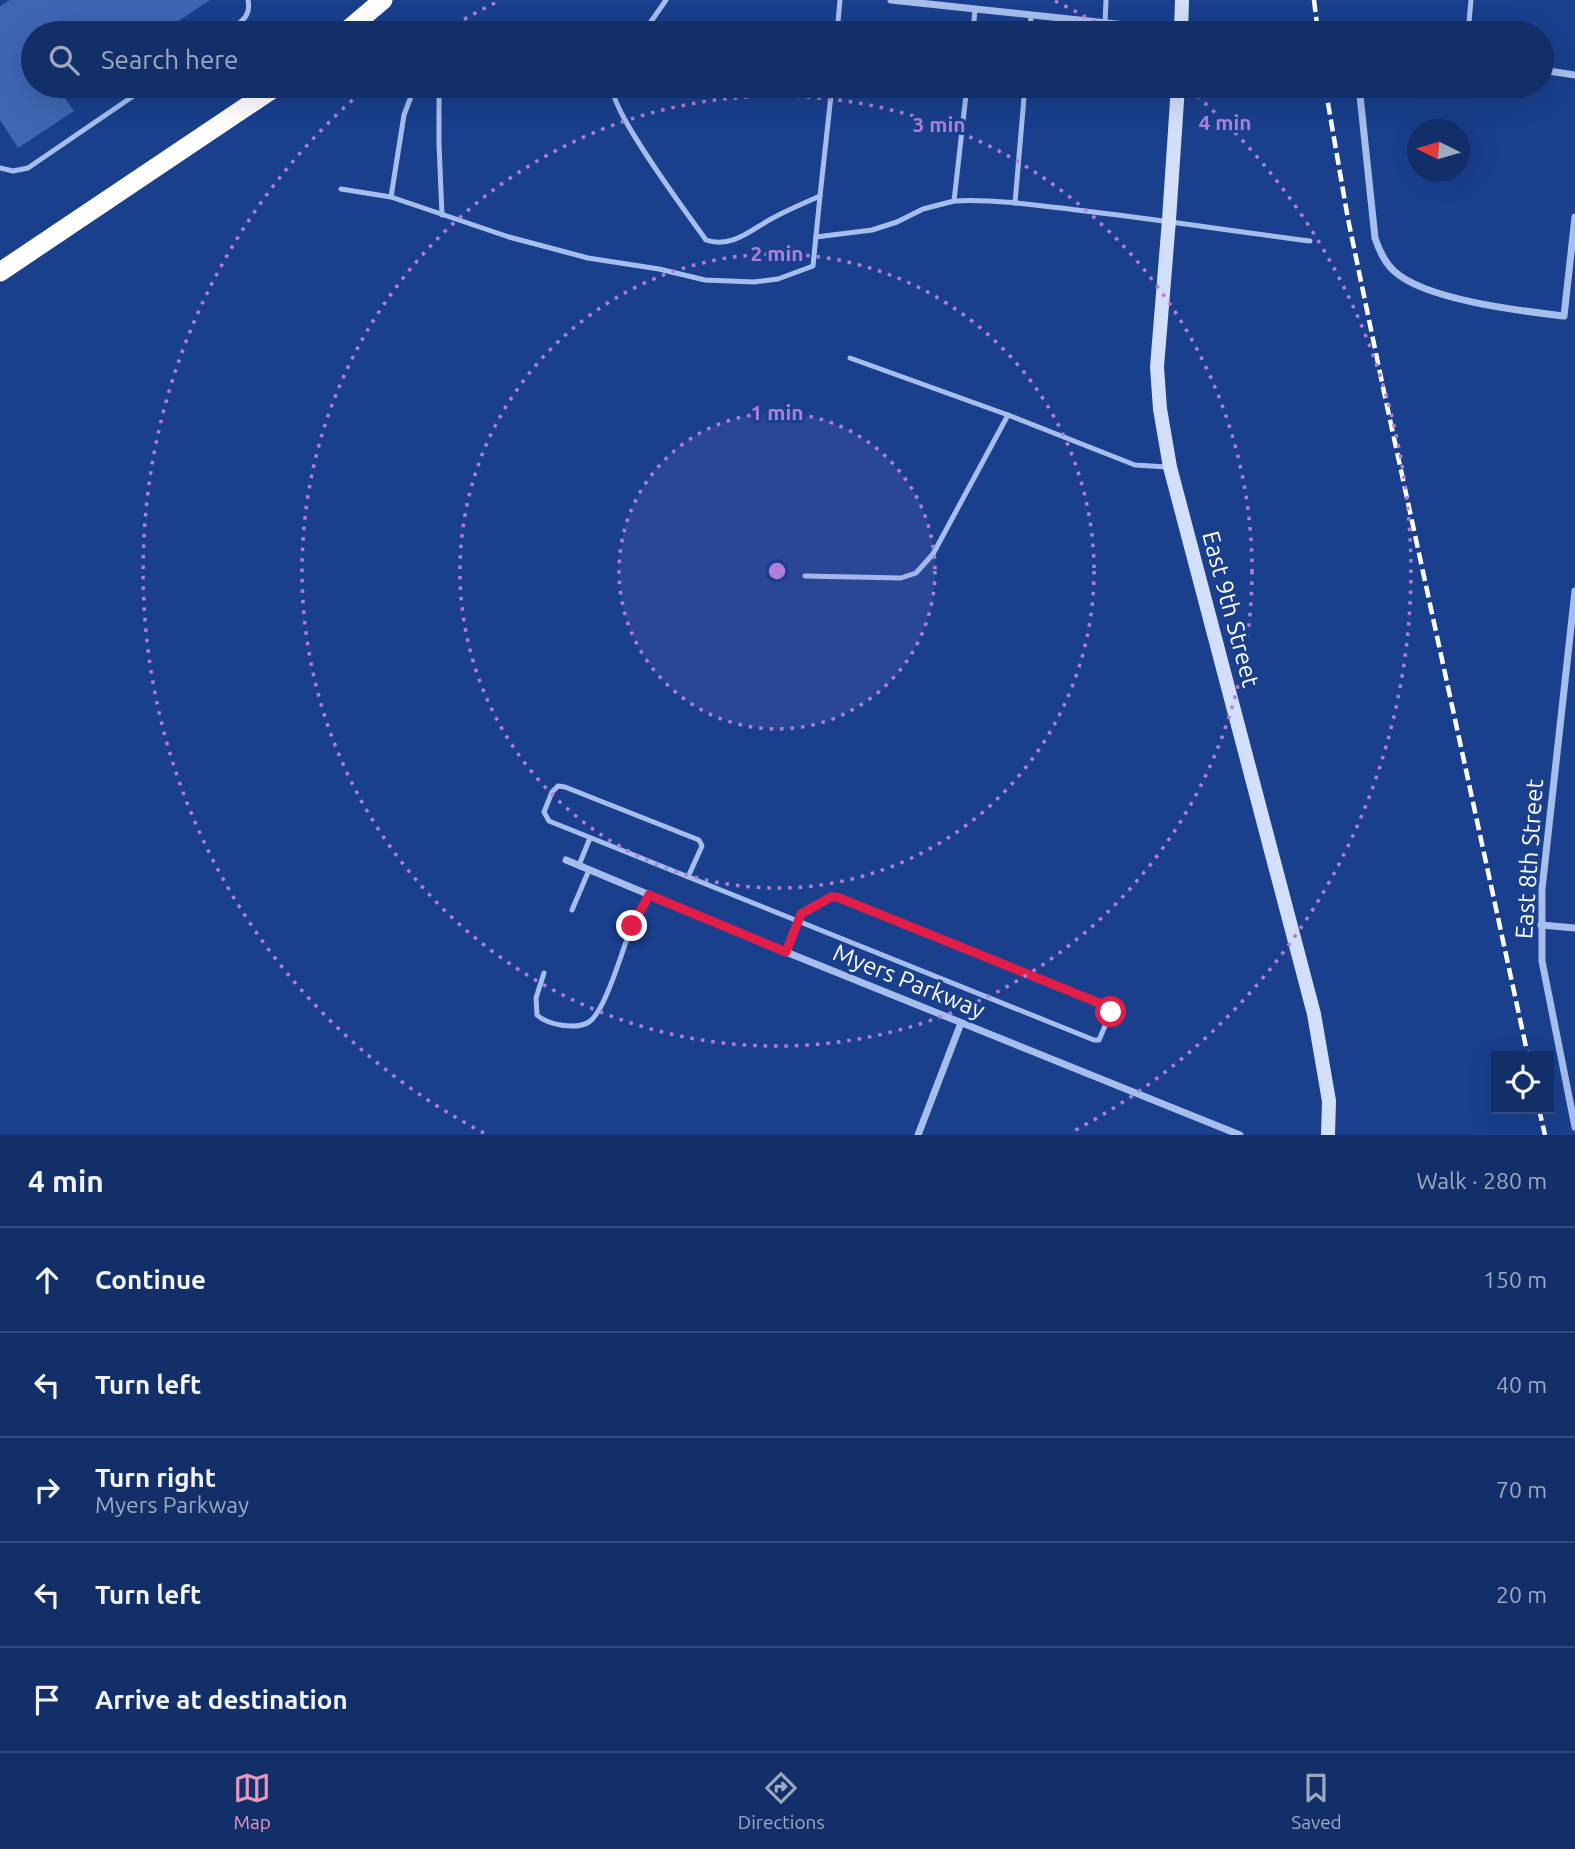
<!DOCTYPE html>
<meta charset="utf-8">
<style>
body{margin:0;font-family:Ubuntu,sans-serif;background:#1c3770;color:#f1f3f6}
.controls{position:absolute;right:21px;bottom:21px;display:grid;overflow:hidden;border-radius:0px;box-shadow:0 7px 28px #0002}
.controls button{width:63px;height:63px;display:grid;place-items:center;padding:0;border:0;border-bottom:2px solid #324a7e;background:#132f6a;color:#f1f3f6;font:35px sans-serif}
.compass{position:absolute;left:1407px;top:119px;width:63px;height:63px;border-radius:50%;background:#132f6a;box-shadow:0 7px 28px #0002;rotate:275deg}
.stop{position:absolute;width:21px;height:21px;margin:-16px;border:5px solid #e11d48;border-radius:50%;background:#fff}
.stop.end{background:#e11d48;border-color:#fff;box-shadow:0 2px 7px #0008}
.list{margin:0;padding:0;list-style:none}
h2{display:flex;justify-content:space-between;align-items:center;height:91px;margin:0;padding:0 28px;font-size:30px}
h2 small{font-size:23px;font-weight:400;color:#9da9c1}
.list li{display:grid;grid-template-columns:46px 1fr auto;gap:21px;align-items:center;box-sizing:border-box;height:105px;padding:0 28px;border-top:2px solid #324a7e}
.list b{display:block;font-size:26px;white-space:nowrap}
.list p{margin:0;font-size:23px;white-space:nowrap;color:#9da9c1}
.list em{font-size:23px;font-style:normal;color:#9da9c1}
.icon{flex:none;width:38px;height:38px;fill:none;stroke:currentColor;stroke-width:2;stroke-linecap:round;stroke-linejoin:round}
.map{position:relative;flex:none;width:1575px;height:1135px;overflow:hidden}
.search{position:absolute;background:#132f6a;box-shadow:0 7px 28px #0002;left:21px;right:21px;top:21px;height:77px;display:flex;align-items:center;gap:18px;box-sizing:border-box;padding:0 24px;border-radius:38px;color:#9da9c1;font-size:26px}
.sheet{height:616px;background:#132f6a}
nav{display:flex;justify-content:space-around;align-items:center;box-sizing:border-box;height:98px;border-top:2px solid #324a7e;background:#132f6a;font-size:19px;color:#9da9c1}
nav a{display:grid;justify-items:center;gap:4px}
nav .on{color:#e797bd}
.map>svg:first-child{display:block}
</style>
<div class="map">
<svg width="1575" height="1135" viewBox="0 0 1575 1135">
<rect width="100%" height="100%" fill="#193f8d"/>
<path fill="#3e66b3" d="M10,0h200l-50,33h-127v53h48l-17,11 10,14 -56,37 -18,-28v-114z"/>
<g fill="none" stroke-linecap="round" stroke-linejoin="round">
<g stroke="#a5beee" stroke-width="5">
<path d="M1105,24l1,-24"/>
<path d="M225,33c13,-9 27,-15 23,-33"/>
<path d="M643,33l23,-33"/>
<path d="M837,33l3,-33"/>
<path d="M973,33l2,-24"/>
<path d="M1030,33l1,-18"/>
<path d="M1468,33l3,-33"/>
<path d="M439,86v58l3,71"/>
<path d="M613,86c-6,21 76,130 93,154 25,9 45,-10 65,-21 16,-9 33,-16 49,-23l12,-110"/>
<path d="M0,168l13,3 15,-3 120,-82"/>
<path d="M341,189l50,8 118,40 79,21 71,11 46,11 49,2 24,-3 35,-13 7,-70"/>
<path d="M391,197l13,-82 11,-29"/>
<path d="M954,201c41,-2 82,4 123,9 78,9 155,21 233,31"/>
<path d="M1015,203l10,-117"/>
<path d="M816,237l56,-7 25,-8 26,-13 31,-8 13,-115"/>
<path d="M850,358l158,57 127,50 32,2"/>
<path d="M805,576l96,2 15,-5 17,-19 75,-139"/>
<path d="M579,865l11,-27"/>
<path d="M688,877l14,-31 -3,-6 -134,-53 -7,-1 -6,6 -8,20 5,9c182,73 363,146 545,219h5l12,-28 -2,-5 -272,-110c-9,1 -30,9 -36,17 -7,10 -11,26 -15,38"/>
<path d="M572,910l17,-40"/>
<path d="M544,973l-8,25 1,17c11,10 39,15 52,7 16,-10 34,-74 42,-94 5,-11 12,-22 18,-33"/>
</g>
<g stroke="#a5beee" stroke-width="7">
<path d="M891,0l310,33"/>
<path d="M1542,70l33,5"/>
<path d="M1359,86l16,152c4,12 9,24 19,33 31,29 127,40 170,45l11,-99"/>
<path d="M1575,591l-33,298v72l33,166"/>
<path d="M566,860l220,92 454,183"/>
<path d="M1541,925l34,3"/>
<path d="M918,1135l43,-112"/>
</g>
<g stroke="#d2dffa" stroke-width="14">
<path d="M1181,33l1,-33"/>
<path d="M1178,86l-9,134 -12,147 3,42 10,58 144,547 15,87 -1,34"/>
</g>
<g stroke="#fff" stroke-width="19">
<path d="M344,33l39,-33"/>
<path d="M0,272l277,-186"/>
</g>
<g stroke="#fff" stroke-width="4.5" stroke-dasharray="12 5" stroke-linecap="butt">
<path d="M1314,0l4,33"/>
<path d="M1325,86l23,133 36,173 144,664"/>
<path d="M1539,1109l6,26"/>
</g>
</g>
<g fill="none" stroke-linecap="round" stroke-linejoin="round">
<path stroke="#e11d48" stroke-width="9" d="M632,926l17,-31 137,57 15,-38 30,-17h6l272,110 2,5"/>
</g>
<circle cx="777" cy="571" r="158" fill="#b080d9" fill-opacity=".12"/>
<g fill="none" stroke="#b080d9" stroke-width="3.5" stroke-dasharray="3.5 7">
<circle cx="777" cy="571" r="158"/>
<circle cx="777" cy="571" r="317"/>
<circle cx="777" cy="571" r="475"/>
<path d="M484 1133A634 634 0 0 1 365 89M446 30A634 634 0 0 1 499 1M1055 1A634 634 0 0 1 1108 30M1189 89A634 634 0 0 1 1070 1133"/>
</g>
<g text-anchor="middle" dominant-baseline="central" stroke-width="6" stroke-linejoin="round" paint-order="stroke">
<g font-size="24" fill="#fff" stroke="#193f8d">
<text transform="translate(1231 609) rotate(75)">East 9th Street</text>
<text transform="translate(1529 859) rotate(-86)">East 8th Street</text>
<text transform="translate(909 981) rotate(22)">Myers Parkway</text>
</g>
</g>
<circle cx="777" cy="571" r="10" fill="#b080d9" stroke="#193f8d" stroke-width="3.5"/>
<g font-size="21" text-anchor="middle" font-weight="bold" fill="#b080d9" stroke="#193f8d" stroke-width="6" stroke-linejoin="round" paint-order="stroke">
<text x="1225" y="130">4 min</text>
<text x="939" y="132">3 min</text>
<text x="777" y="261">2 min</text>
<text x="777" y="420">1 min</text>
</g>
</svg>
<div class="controls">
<button><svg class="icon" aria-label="locate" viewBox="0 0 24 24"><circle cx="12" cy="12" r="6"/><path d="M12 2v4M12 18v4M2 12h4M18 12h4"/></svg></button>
</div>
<svg class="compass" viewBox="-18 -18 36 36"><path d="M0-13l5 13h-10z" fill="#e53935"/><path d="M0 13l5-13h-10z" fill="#9da9c1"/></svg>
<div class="stop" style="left:1111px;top:1012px"></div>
<div class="stop end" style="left:632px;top:926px"></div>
<div class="search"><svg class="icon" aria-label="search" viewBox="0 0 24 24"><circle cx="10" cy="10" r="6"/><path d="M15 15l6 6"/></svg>Search here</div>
</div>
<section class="sheet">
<h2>4 min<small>Walk · 280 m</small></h2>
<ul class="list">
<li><svg class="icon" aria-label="ahead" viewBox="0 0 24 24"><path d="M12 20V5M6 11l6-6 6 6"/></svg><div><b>Continue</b></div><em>150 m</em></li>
<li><svg class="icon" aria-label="left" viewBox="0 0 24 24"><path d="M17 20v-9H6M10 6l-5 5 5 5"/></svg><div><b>Turn left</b></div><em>40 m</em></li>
<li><svg class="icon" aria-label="right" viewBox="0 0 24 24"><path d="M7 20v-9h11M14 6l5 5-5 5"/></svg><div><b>Turn right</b><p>Myers Parkway</p></div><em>70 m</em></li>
<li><svg class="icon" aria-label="left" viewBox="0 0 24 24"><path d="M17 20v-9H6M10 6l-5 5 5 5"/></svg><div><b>Turn left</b></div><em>20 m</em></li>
<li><svg class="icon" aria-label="arrive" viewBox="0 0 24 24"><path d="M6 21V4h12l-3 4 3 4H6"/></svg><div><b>Arrive at destination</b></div></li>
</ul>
</section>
<nav>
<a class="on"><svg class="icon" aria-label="map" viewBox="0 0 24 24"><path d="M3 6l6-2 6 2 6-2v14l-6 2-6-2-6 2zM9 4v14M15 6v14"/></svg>Map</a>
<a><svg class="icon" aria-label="directions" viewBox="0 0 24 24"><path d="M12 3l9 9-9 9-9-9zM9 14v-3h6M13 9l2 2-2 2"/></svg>Directions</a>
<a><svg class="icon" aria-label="saved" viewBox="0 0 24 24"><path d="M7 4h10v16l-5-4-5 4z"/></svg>Saved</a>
</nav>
